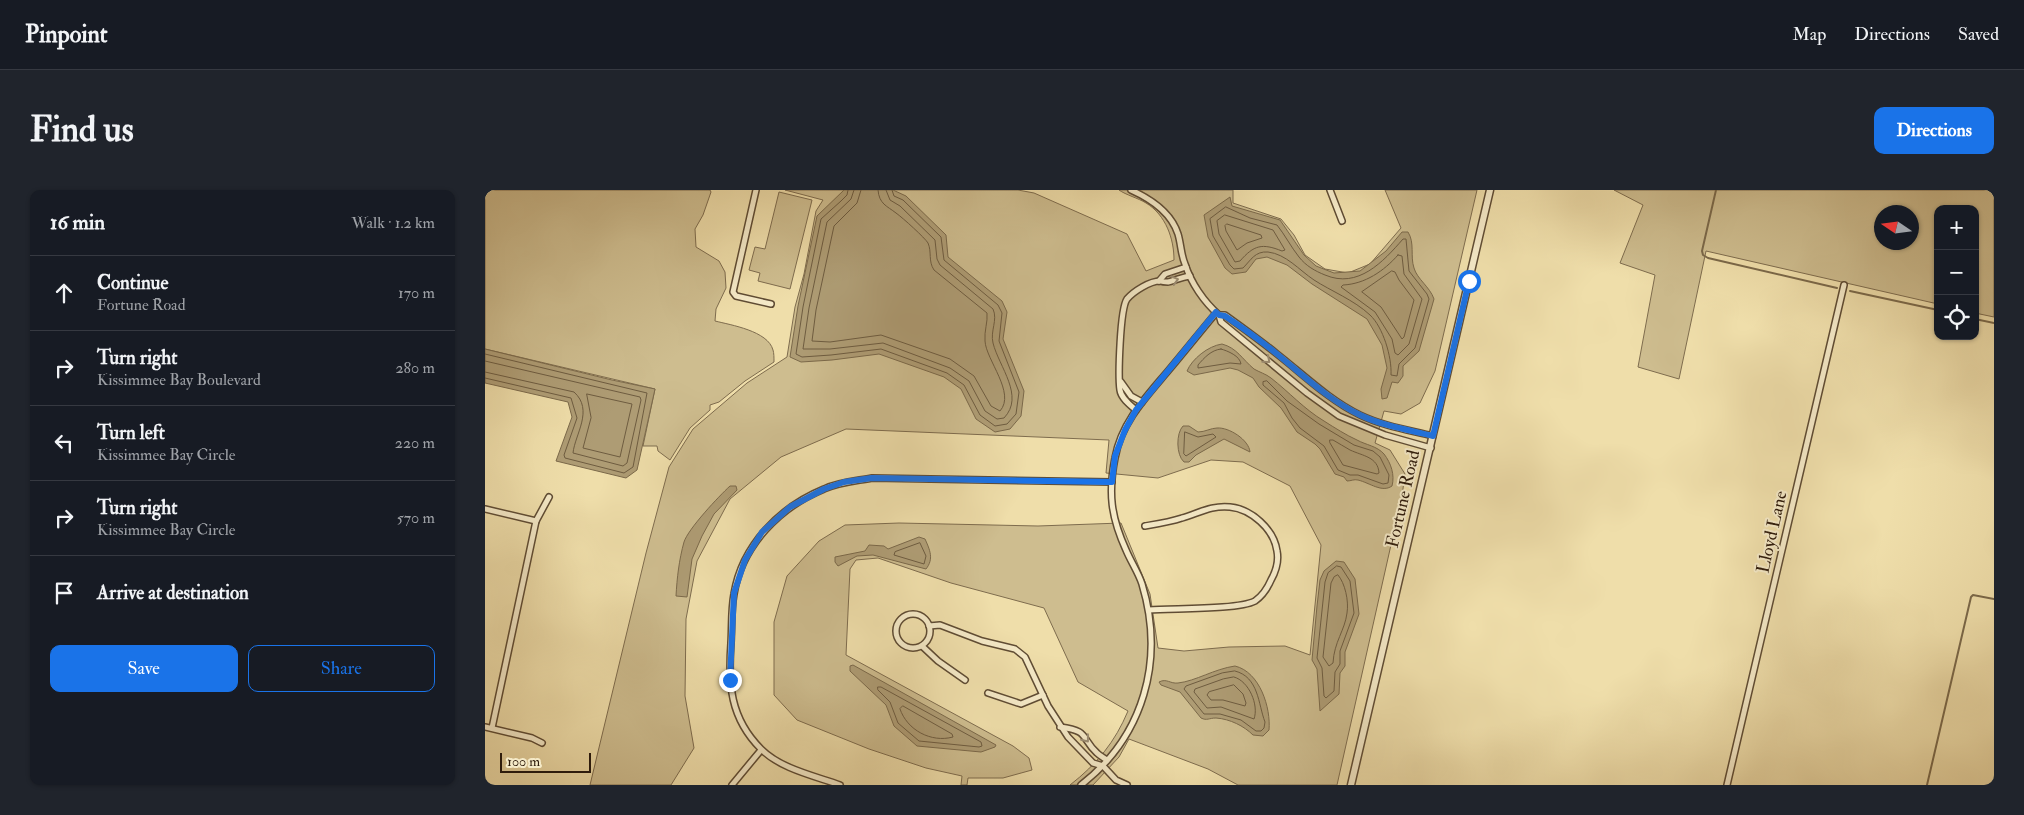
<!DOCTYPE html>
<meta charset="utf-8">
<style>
body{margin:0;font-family:"IM FELL Double Pica",serif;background:#20242c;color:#f1f3f6}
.controls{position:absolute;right:15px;top:15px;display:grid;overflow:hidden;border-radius:10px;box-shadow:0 1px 4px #0004}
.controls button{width:45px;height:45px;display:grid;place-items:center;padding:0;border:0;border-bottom:1px solid #363941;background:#171b24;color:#f1f3f6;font:25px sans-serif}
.compass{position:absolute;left:1389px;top:15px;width:45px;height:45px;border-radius:50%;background:#171b24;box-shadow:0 1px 4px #0004;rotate:283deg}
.scale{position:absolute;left:15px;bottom:12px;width:91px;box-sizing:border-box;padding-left:5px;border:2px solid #2f1c0c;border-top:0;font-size:14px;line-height:18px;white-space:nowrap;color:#2f1c0c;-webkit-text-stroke:4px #f5eac8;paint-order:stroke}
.stop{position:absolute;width:15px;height:15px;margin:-11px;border:4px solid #1a73e8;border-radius:50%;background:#fff}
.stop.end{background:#1a73e8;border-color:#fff;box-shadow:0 1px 5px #0008}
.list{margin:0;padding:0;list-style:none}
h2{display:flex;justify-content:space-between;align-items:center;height:65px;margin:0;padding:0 20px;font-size:21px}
h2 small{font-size:16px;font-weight:400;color:#9ea1a6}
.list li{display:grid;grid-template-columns:32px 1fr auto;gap:15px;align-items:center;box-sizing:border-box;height:75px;padding:0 20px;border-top:1px solid #363941}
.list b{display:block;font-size:19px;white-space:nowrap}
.list p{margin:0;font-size:16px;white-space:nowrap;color:#9ea1a6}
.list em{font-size:16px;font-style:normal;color:#9ea1a6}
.actions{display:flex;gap:10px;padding:15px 20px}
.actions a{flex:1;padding:11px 0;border:1px solid #1a73e8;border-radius:10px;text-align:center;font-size:18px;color:#1a73e8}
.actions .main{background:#1a73e8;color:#fff}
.icon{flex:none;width:28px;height:28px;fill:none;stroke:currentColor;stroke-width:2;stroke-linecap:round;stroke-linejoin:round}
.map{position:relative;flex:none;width:1509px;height:595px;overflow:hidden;border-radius:10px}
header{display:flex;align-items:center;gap:30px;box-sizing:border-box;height:70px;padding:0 25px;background:#171b24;border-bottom:1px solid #363941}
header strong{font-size:24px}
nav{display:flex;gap:28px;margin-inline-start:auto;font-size:18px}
.intro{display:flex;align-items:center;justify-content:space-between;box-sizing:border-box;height:120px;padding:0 30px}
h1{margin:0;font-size:35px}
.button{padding:12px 22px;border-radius:10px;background:#1a73e8;color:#fff;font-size:18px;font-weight:700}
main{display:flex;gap:30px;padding:0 30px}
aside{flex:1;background:#171b24;border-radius:10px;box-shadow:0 1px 4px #0004}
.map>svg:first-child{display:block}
</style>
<header>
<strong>Pinpoint</strong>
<nav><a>Map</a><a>Directions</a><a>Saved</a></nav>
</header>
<div class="intro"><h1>Find us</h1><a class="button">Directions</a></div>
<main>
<aside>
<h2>16 min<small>Walk · 1.2 km</small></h2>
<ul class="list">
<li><svg class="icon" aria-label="ahead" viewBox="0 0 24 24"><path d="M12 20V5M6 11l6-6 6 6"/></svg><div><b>Continue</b><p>Fortune Road</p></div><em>170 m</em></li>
<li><svg class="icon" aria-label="right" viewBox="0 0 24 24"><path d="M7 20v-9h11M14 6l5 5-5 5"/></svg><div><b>Turn right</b><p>Kissimmee Bay Boulevard</p></div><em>280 m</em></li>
<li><svg class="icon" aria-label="left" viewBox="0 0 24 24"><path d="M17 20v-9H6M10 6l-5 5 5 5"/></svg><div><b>Turn left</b><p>Kissimmee Bay Circle</p></div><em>220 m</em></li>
<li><svg class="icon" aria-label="right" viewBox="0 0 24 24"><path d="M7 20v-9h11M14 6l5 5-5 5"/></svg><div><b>Turn right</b><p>Kissimmee Bay Circle</p></div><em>570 m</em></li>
<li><svg class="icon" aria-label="arrive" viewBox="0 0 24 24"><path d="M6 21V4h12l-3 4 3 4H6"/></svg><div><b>Arrive at destination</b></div></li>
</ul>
<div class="actions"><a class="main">Save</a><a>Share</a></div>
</aside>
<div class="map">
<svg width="1509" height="595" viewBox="0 0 1509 595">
<rect width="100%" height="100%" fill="#efdeaa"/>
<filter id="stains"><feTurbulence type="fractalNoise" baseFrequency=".004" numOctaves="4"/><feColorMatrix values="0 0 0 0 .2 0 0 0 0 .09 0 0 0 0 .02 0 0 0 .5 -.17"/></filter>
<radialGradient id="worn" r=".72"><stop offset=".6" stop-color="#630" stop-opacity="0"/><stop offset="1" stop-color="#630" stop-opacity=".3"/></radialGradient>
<g fill="#cebd8f" stroke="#7e6c4e" fill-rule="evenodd">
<path d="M0,0h225l1,2 -8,23 -8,14 1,18 23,14 6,11 1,16 -10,21 -1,12c16,4 53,10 58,29 1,3 1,8 1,12l-29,19 -26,21 -9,3v5l-20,18 -20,32 -12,-9 -1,-5h-14l12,-57 -170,-40z"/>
<path d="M300,0h233l16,3 93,41 19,37 28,-11c0,-21 -8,-45 -28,-57 -8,-5 -20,-8 -27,-13h114v13l48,16 13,16 11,20 20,14 23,4 22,-9 31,-36 -16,-38h92l-42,181 -15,32 -19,11 -17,-3 -9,32 15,7 15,24 -3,22 -65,289h-99l-30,-16 -79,-30 -10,18 -26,28h-23c27,-21 45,-43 58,-74l-50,-29 -34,-74 -93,-25 -73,-25 -22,2 -6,9 -4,86 167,91 16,12 3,12 -29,8h-35l-1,7h-6l1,-9 -36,-8 -57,-19 -72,-29 -23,-25v-73l13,-46 32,-35 26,-16 54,-2 139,3 83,-3 29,71 8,54 26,3 45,-4 56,-1 25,9 11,-110 -31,-59 -47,-24 -32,-2 -53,18 -52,-5 3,-33 -263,-11 -65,28 -51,42 -33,62 -11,58 -1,77 9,52 -23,37h-81l56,-232 23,-86 24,-38 54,-46 40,-26 8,-50 9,-33 12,-63 7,-11z"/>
<path d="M1129,0h380v127l-19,-4v-104h-37v95l-232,-53 -27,128 -41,-12 17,-92 -35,-12 23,-58zM1396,22h30v30h-30z"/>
<path d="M294,2l33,8 -22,89 -32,-8 2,-8 -11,-3 6,-23 10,2z"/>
</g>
<g fill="#ae9c74" stroke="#7b694a">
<path d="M359,0h49l13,6 40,39 2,22 54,44 5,11 -4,27 21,52 -3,25 -11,13 -15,3 -19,-13 -15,-30 -17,-12 -65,-23 -47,6 -31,2 -11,-5 8,-51 19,-90z"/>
<path d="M745,7l2,9 48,14 24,35 12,11 18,7 26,-2 26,-20 16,-19h6c7,11 2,24 6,36 3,11 16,19 20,31l-15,52 -16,15v10l-5,7 -6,-1 -5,16 -5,1 -1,-10 6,-21 -5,-23 -15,-26 -55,-35 -25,-19 -20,-8 -11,2 -10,13 -14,2 -7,-6 -17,-31 -4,-22z"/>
<path d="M737,154c15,4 20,15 32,25 5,3 12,5 17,9 18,14 33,31 53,43 11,7 22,14 33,19 9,5 20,6 27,14 7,9 11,21 8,32 -10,7 -22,-3 -34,-6 -4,-1 -7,1 -11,1l-3,-4 -9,-3 -15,-25 -5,-5 -18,-12 -16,-24 -22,-21 -6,-9 -15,-8 -8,-2 -36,7 -7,-4c5,-12 21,-25 35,-27z"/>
<path d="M0,159l127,31 43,9 -18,81 -11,8 -70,-17 16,-44 -4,-15 -83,-19z"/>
<path d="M698,236h6l9,6c7,0 13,-4 19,-4 12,-1 32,12 33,24l-26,-13 -28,16 -7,7h-5c-8,-7 -8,-29 -1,-36z"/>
<path d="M245,296h6l1,4 -23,24 -12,22 -10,23 -5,38 -11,-1c1,-18 3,-36 8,-54 4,-13 35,-46 46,-56z"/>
<path d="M434,347l6,2c5,11 9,20 1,30l-53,-14 -16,1 -19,10 -3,-4v-5l30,-6 4,-6 15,1 4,3z"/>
<path d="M851,371l8,1 11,17 4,35 -14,38v14l-5,7 -1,21 -19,17 -3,-42 -5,-9 5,-54 3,-26 4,-9z"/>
<path d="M368,475l143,80 -1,2 -14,5 -64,-6 -23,-20 -8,-21 -36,-34v-5z"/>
<path d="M750,476c25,6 36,42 34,64l-6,6 -10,-1c-9,-9 -23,-16 -37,-17 -7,0 -9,3 -15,0l-21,-26 -19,-7 -2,-3c8,-4 11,2 19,1 18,-2 36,-14 57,-17z"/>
</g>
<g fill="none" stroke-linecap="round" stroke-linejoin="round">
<g stroke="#6e5c40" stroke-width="1">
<path d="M363,0l-1,5 -6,6 -20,18 -18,88 -7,47 6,3 29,-2 50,-6 66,24 17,12 16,30 15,11 12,-2 9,-10 3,-22 -20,-51 3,-28 -4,-8 -54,-45 -3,-23 -38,-37 -9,-4 -2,-6"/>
<path d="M369,0l-3,9 -24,23 -18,86 -6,41h27l53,-6 67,25 19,13 16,30 12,8 7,-1c21,-22 -5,-51 -11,-75 -3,-12 5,-23 0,-34l-53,-44 -3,-6 -2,-19 -35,-34 -10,-6 -4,-10"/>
<path d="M376,0l-4,13 -23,23 -18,84 -4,31 18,1 51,-7 69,24 24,17 17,30 9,5c16,-18 -14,-51 -15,-70 -1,-10 3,-19 2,-28l-53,-43c-6,-9 -2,-18 -6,-27 -3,-5 -25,-25 -32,-30 -9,-7 -17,-9 -18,-23"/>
<path d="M741,17l24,11 27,7c8,10 14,22 22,32 7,9 16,14 26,18 33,14 58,-13 78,-36h3l3,32 18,23 2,5 -14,49 -16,16 -2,12 -6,-1c1,-18 -8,-48 -21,-60 -16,-15 -39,-24 -56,-35 -15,-10 -28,-26 -46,-28 -13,-1 -17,8 -25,16l-9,1 -4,-4 -17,-29 -3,-17z"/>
<path d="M740,25l48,15 12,20 -3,1c-20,-8 -28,-6 -42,10l-5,1 -16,-28 -2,-13z"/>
<path d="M742,34l34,11 1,3 -15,5 -10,7 -11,-19 -1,-5z"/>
<path d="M913,65l4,1 2,18 18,25 -13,45 -11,11 -3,-2 -3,-14 -17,-27 -34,-25 2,-2c22,-1 41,-14 55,-30z"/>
<path d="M907,81l3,1 4,8 15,20 -10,37 -2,2 -21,-32 -19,-15z"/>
<path d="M736,159c7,2 19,7 20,15l-11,-1 -32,5v-3c6,-7 13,-15 23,-16z"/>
<path d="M0,164l162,39 -14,74 -9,6 -59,-15 -1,-3 13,-37 -6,-20 -86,-20"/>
<path d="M0,171l155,36 1,3 -14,63 -4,3 -50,-13c2,-19 21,-43 1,-61l-89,-20"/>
<path d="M782,191l20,20 32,23 35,21 19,6 7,6 9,18 -1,8 -5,1 -25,-9h-8l-12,-5 -14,-24 -24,-18 -8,-10 -8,-15 -21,-18v-3z"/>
<path d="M102,204l45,10 -12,53 -37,-9 8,-30z"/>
<path d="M700,242l13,5 15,-3 3,3 -30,19 -2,-2z"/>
<path d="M845,250h3c6,3 11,7 17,10 13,6 28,7 29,23l-2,1 -34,-9 -13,-22z"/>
<path d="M435,353l6,13 -2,8 -30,-9 1,-3z"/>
<path d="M852,376l4,1 9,14 4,32 -14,38v13l-5,8 -1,19 -8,7 -2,-2 -2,-28 -5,-10 8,-76 3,-9z"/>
<path d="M853,385c7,8 11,26 9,38 -2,17 -13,29 -14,50l-4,3 -6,-9 8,-74 3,-6z"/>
<path d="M750,481c24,6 23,33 30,51l-1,6 -3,3h-5l-15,-11 -21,-6h-16l-20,-25 2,-3 36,-13z"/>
<path d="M749,487c15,4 25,28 20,42l-33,-12 -14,1 -13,-16 1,-3 28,-10z"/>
<path d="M749,495l9,9 3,9 -1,3 -22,-6h-12l-4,-5 2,-3z"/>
<path d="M393,497h3l100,55 1,4 -3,1 -60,-6 -21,-18 -8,-21 -12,-12z"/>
<path d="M418,516l49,28 1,3c-22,6 -46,-7 -53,-28z"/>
</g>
<g stroke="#7b694a" stroke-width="2">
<path d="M1231,0l-14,61 1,4 5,3 129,30"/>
<path d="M1365,101l88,19"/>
<path d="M1490,129l19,4"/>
<path d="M1442,595l44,-188 2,-2 21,4"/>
</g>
<g stroke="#5f4c34" stroke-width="8">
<g id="minor">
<path d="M271,0l-23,102 3,4 35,8"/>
<path d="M646,0c20,9 40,22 47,44 3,10 3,21 7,30 6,19 19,38 34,51h6c18,13 36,26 52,39 27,21 52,46 83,61 23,11 49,15 73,21"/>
<path d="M845,0l12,31"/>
<path d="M674,91l6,-7 21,-7"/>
<path d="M734,125l2,7 86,71 32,23 46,19 46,13"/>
<path d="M636,192l10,14 11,6"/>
<path d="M651,220c-6,-5 -15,-12 -16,-20 -2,-14 0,-81 7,-91 7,-8 23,-18 33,-18 3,1 5,1 8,1 7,-2 15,-5 22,-6"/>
<path d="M0,319l51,12"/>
<path d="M660,336c12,-2 25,-4 37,-8 17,-5 30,-13 48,-11 21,2 44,22 47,44 2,10 -1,20 -6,29 -3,7 -9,16 -16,21 -17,9 -83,7 -106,9"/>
<circle cx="428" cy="441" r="17"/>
<path d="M444,436l11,-1 42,16 33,8 10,8 23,49 20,31 25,26 10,3 13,14 11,5"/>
<path d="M437,456l16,15 27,19"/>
<path d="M503,503l33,11 22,-9"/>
<path d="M0,537l47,11 10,5"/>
<path d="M575,537c30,4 20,10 37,26 3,3 7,5 10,7"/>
<path d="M7,538l44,-207 13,-24"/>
<path d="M247,595l29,-35"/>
<path d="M355,595c-25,-9 -59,-16 -79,-36 -31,-31 -33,-65 -30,-106 1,-16 0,-33 3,-49 8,-49 46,-87 90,-105 15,-7 32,-8 48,-11l240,4"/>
<path d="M596,595c63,-49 84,-125 61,-201 -4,-12 -11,-22 -16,-34 -15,-33 -18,-57 -11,-92 6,-35 31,-61 53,-87 16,-19 32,-39 48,-58"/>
<path d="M1242,595l117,-500"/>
</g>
</g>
<g stroke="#5f4c34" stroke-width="9">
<path id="tertiary" d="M866,595l139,-595"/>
</g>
<use href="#minor" stroke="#f5eac8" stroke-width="5"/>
<use href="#tertiary" stroke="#f5eac8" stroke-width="6"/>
</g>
<defs><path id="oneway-chevron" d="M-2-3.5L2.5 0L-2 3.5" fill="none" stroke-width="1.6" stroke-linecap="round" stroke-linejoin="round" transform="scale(1.25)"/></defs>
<g stroke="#9c8d73">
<use href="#oneway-chevron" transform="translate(690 90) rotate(-16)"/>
<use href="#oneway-chevron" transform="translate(782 170) rotate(40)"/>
<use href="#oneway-chevron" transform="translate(601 549) rotate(52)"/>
</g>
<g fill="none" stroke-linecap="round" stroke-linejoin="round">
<path stroke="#1a73e8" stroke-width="6" d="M245,490l4,-87 11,-33 17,-28 28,-25 34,-18 20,-7 28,-4 240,4 3,-26 10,-26 11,-20 80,-98 3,3 6,1c18,12 36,25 52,38 27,22 52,46 83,61 23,11 49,15 73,21l36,-155"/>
</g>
<g text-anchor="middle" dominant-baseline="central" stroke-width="4" stroke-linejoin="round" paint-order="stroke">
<g font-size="18" fill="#2f1c0c" stroke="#f5eac8">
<text transform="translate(918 309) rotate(-77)">Fortune Road</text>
<text transform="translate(1287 342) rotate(-77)">Lloyd Lane</text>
</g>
</g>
<rect width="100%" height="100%" filter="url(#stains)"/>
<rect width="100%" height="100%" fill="url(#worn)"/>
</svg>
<div class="controls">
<button>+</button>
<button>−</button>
<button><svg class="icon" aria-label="locate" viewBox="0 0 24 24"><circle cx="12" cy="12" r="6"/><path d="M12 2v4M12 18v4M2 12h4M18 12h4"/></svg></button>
</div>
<svg class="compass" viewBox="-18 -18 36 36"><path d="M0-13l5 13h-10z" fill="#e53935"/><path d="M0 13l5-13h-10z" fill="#9ea1a6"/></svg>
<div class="scale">100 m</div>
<div class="stop" style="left:984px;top:91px"></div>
<div class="stop end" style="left:245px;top:490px"></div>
</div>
</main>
